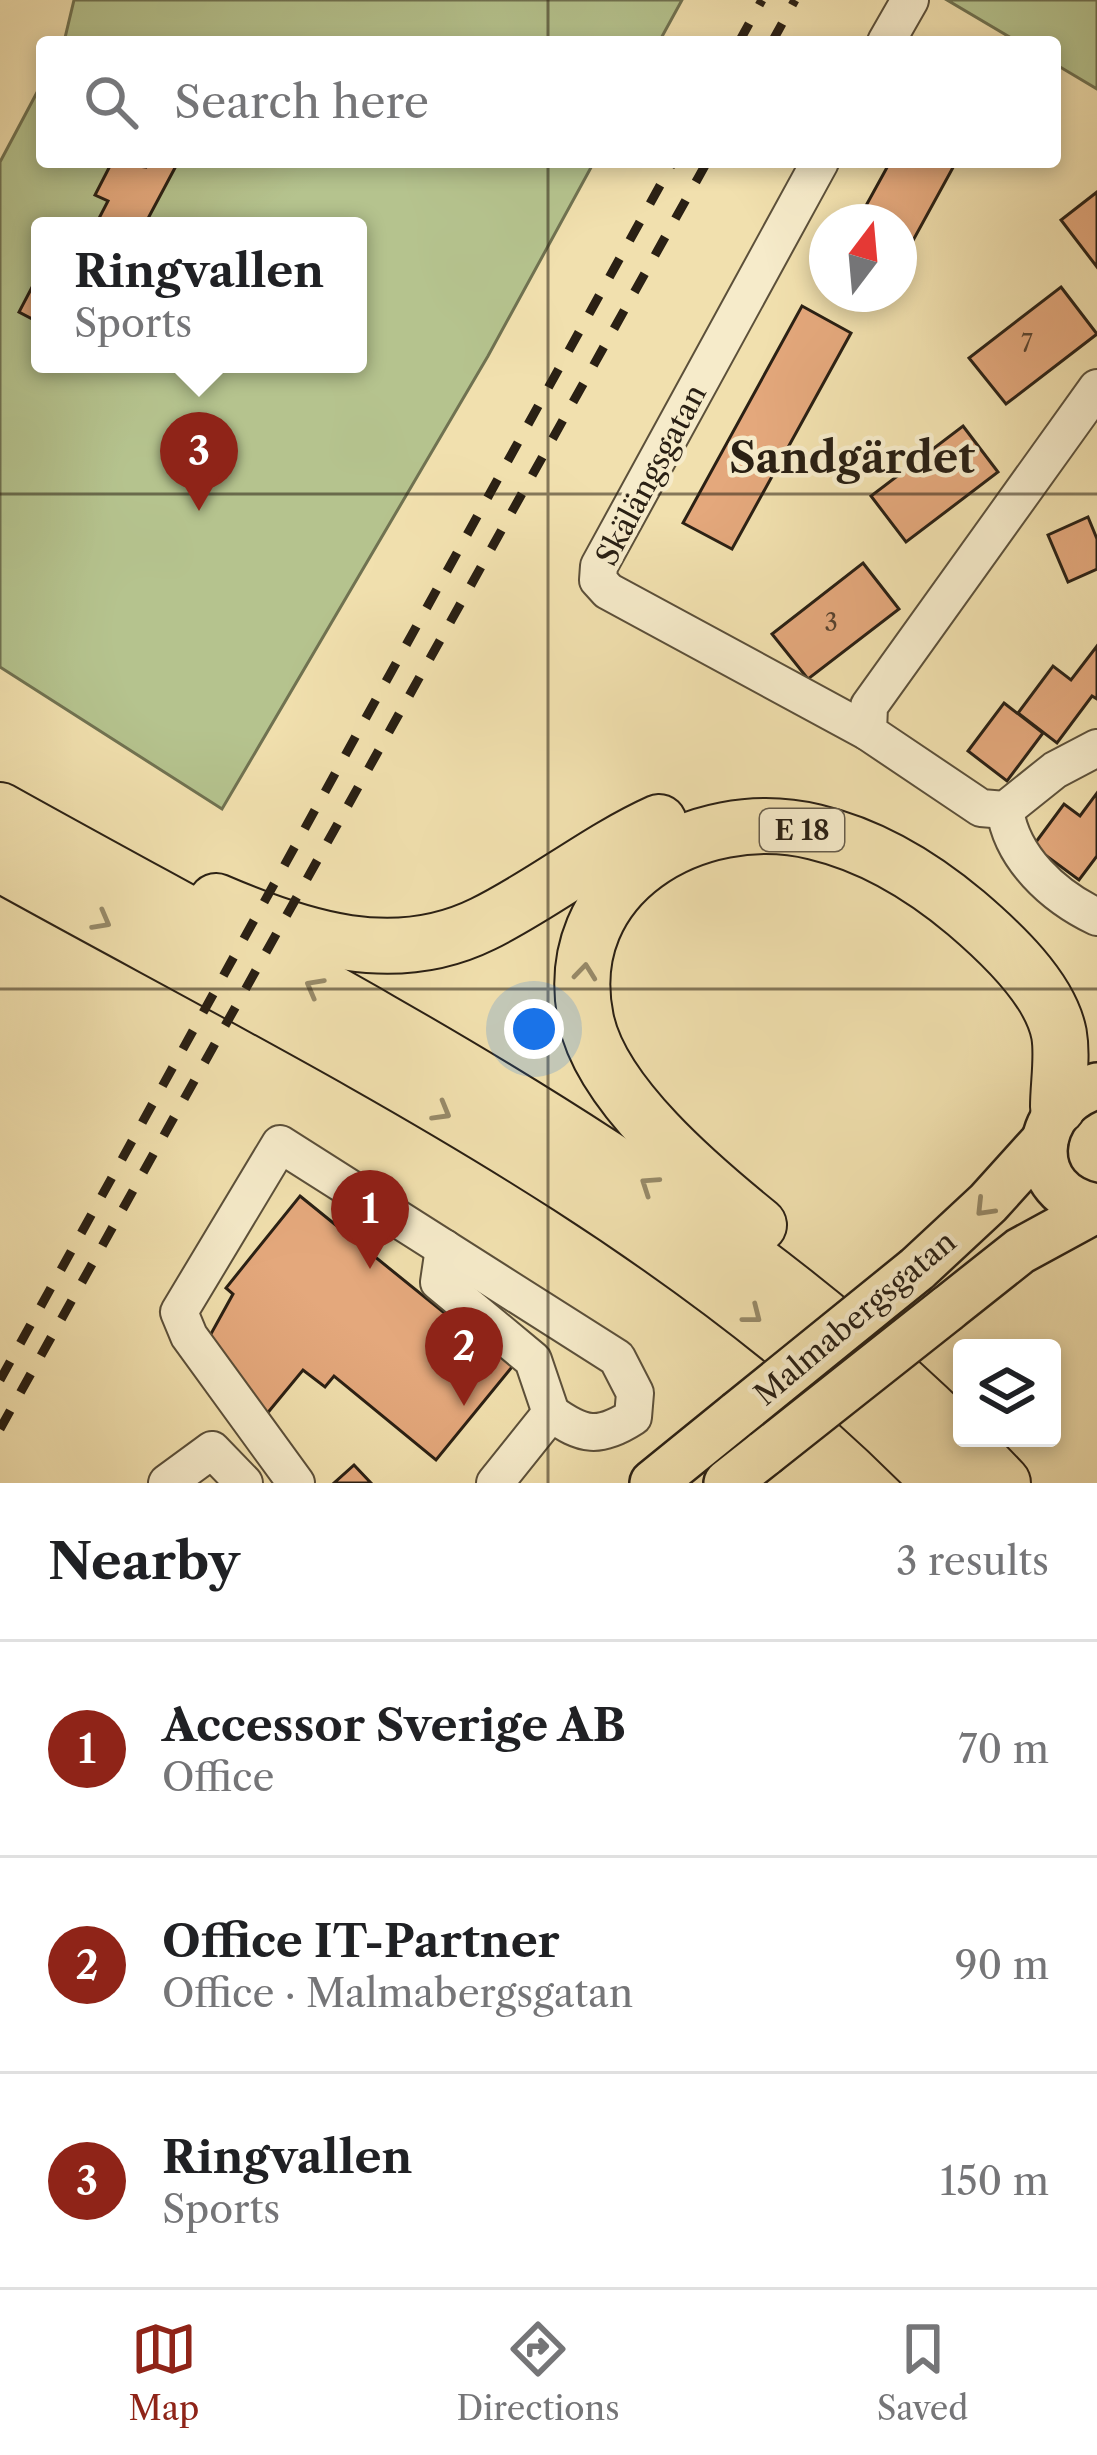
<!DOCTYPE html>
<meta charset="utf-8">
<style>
body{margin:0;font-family:"Libre Caslon Text",serif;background:#f2f2f2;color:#202124}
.controls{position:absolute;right:36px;bottom:36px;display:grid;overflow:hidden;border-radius:12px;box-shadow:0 6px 18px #0003}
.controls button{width:108px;height:108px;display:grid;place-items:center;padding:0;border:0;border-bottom:3px solid #e0e0e0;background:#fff;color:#202124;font:60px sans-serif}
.compass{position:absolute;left:809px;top:204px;width:108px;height:108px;border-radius:50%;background:#fff;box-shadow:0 6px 18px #0003;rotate:16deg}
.you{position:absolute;left:534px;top:1029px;width:42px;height:42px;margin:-30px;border:9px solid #fff;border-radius:50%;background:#1a73e8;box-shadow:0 0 0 18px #1a73e833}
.badge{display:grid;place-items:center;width:78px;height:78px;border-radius:50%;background:#8f2418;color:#fff;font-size:39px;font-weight:700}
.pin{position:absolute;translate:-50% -99px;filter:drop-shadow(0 3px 6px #0008)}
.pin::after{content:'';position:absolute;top:63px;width:42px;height:36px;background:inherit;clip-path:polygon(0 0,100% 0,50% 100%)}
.popup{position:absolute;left:31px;top:217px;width:336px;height:156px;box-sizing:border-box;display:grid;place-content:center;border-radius:12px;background:#fff;filter:drop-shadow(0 3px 9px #0005);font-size:39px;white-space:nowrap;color:#757577}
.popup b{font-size:45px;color:#202124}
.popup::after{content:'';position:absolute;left:50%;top:100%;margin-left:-24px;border:24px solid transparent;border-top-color:#fff}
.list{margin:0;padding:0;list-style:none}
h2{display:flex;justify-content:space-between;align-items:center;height:156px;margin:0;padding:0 48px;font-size:51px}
h2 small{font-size:39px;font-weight:400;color:#757577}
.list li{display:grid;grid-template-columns:78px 1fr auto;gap:36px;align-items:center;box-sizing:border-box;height:216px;padding:0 48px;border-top:3px solid #e0e0e0}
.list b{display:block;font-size:45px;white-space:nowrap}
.list p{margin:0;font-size:39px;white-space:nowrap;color:#757577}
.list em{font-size:39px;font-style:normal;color:#757577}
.icon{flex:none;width:66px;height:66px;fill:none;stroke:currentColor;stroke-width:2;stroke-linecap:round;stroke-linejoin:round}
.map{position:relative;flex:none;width:1097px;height:1483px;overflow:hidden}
.search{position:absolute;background:#fff;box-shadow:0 6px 18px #0003;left:36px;right:36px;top:36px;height:132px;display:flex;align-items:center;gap:30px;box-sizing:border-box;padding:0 42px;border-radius:12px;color:#757577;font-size:45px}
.sheet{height:804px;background:#fff}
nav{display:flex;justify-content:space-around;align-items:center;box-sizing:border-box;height:168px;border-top:3px solid #e0e0e0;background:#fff;font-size:33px;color:#757577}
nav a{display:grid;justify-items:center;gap:6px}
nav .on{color:#8f2418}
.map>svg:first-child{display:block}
</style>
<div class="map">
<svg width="1097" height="1483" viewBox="0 0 1097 1483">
<rect width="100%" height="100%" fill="#f1e0ae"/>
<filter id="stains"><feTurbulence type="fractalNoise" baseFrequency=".00167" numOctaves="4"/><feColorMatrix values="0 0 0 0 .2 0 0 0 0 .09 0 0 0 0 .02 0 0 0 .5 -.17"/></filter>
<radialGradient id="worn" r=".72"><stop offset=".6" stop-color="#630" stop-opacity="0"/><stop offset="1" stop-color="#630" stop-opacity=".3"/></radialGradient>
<g fill="#b5c38e" stroke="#707251" stroke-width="3" fill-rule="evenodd">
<path d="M74,0h608l-23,42h-595z"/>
<path d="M947,0h150v89l-42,-25v-22h-37z"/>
<path d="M42,83v79h552l-106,194 -266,453 -222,-142v-505zM40,226h318v138h-318z"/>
</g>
<g fill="#e4a87c" stroke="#2a2014" stroke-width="3">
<path d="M112,162l34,5 3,-5 28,2 -33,62h-49l13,-25 -13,-6z"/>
<path d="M890,162h66l-57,104v-44h-42z"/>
<path d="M1097,192v75l-36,-47z"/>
<path d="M40,272v51l-21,-11z"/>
<path d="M1061,287l36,47 -91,70 -37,-46z"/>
<path d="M802,306l49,27 -119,216 -49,-26z"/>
<path d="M963,426l35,46 -92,70 -35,-46z"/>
<path d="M1088,517l9,22v30l-29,13 -20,-47z"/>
<path d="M863,563l36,46 -91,70 -36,-45z"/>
<path d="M1097,646v53l-5,-3 -35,47 -39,-30 35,-47 18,14z"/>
<path d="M1004,703l39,30 -36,48 -39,-30z"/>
<path d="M1097,793v63l-18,24 -46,-34 31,-42 16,12z"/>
<path d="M300,1196l169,137 5,-6 42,35 -80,98 -102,-84 -9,11 -22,-17 -38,46 -58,-75 26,-47 -7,-6z"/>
<path d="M354,1465l17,18h-37z"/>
</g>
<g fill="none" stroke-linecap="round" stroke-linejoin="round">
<g stroke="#5c503a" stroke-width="40">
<g id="minor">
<path d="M886,42l24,-42"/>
<path d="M820,162l-221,404 -1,14 10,11 260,141"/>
<path d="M1097,388l-228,318 -1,26 113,76 24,2 50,-40 42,-22"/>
<path d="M1005,810c7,48 48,86 92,107"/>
<path d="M444,1248l-5,34 94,78 18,53"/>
<path d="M167,1483l45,-33 32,33"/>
<path d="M296,1483l-107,-147 -10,-24 101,-168 337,214 18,35 -2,24c-34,22 -50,19 -82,-4l-56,70"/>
</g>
</g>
<g stroke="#2a2014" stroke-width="50">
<g id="major">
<path d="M1097,1086c-67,20 -74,109 0,121"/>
<path d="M917,1269l71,-66 57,-63"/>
<path d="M947,1309l73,-58 77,-42"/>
<path d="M653,1483l85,-69"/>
<path d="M727,1483l38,-30"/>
</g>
</g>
<g stroke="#2a2014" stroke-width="58">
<g id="highway">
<path d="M0,810c351,196 725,376 1003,673"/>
<path d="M0,864c326,181 677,347 940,619"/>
<path d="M216,901c86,37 178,67 267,23 61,-30 114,-74 176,-102"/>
<path d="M759,1225c-58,-47 -158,-131 -173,-206 -28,-135 110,-216 229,-187 55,13 107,44 151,81 34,29 84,75 93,121 4,23 -1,50 -1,73"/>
</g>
</g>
<use href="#minor" stroke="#f6ebca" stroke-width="36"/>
<use href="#major" stroke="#f1e0ae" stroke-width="45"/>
<use href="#highway" stroke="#f1e0ae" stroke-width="54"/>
<g stroke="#2a2014" stroke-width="9" stroke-dasharray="21 21" stroke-linecap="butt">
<path d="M739,42l23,-42"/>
<path d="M772,42l23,-42"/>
<path d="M0,1380l673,-1218"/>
<path d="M0,1429l707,-1267"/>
</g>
<g stroke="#2a2014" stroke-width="50" stroke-linecap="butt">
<g id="major-bridge">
<path d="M738,1414l179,-145"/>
<path d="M765,1453l182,-144"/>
</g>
</g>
<use href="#major-bridge" stroke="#f1e0ae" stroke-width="45"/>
</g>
<defs><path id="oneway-chevron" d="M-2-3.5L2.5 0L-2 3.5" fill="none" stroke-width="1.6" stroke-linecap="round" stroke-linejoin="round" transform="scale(3)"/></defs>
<g stroke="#978a69">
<use href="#oneway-chevron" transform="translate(102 921) rotate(29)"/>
<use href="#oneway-chevron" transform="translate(585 972) rotate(-84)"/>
<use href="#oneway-chevron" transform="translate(314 987) rotate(-151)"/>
<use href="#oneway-chevron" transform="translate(442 1112) rotate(30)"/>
<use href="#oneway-chevron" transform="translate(649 1185) rotate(-146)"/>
<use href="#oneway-chevron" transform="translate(984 1208) rotate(134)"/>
<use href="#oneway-chevron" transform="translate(753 1315) rotate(38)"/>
</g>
<path fill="none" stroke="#2a2014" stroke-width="3" stroke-opacity="0.55" d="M548,0v42M548,162v1321M0,494h1097M0,989h1097"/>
<g text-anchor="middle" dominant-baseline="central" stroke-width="9" stroke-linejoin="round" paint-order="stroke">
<g font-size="24" fill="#58422e">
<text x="1027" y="343">7</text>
<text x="831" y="622">3</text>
</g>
<rect fill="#f6ebca" stroke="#675d4b" stroke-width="3" x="760" y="809" width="84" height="42" rx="9"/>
<g font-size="27" font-weight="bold" fill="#2a2014">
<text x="802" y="830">E 18</text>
</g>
<g font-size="30" fill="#2a2014" stroke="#f6ebca">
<text transform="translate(651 475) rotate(-62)">Skälängsgatan</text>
<text transform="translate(855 1318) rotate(-40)">Malmabergsgatan</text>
</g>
<g font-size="42" font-weight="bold" fill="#2a2014" stroke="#f6ebca">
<text x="852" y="458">Sandgärdet</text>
</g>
</g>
<rect width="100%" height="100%" filter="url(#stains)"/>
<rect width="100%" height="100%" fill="url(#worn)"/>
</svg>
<div class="controls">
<button><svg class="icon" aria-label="layers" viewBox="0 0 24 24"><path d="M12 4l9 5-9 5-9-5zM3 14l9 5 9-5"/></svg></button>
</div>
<svg class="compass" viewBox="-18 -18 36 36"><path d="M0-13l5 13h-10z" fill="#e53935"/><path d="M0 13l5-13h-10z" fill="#757577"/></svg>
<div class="you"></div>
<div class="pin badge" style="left:370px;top:1269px">1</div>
<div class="pin badge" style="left:464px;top:1406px">2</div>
<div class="pin badge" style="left:199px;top:511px">3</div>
<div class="popup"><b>Ringvallen</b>Sports</div>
<div class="search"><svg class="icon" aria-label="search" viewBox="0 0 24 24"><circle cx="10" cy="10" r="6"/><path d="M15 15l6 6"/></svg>Search here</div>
</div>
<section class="sheet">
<h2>Nearby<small>3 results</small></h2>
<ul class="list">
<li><span class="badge">1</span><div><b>Accessor Sverige AB</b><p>Office</p></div><em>70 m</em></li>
<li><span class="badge">2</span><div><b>Office IT-Partner</b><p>Office · Malmabergsgatan</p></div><em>90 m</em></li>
<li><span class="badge">3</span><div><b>Ringvallen</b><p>Sports</p></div><em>150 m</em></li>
</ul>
</section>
<nav>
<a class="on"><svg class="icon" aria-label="map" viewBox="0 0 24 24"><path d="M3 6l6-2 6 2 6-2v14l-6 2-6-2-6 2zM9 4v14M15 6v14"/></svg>Map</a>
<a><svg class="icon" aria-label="directions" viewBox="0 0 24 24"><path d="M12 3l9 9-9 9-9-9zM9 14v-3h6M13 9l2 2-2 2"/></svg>Directions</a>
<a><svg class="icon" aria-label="saved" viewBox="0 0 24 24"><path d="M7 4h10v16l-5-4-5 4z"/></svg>Saved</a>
</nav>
